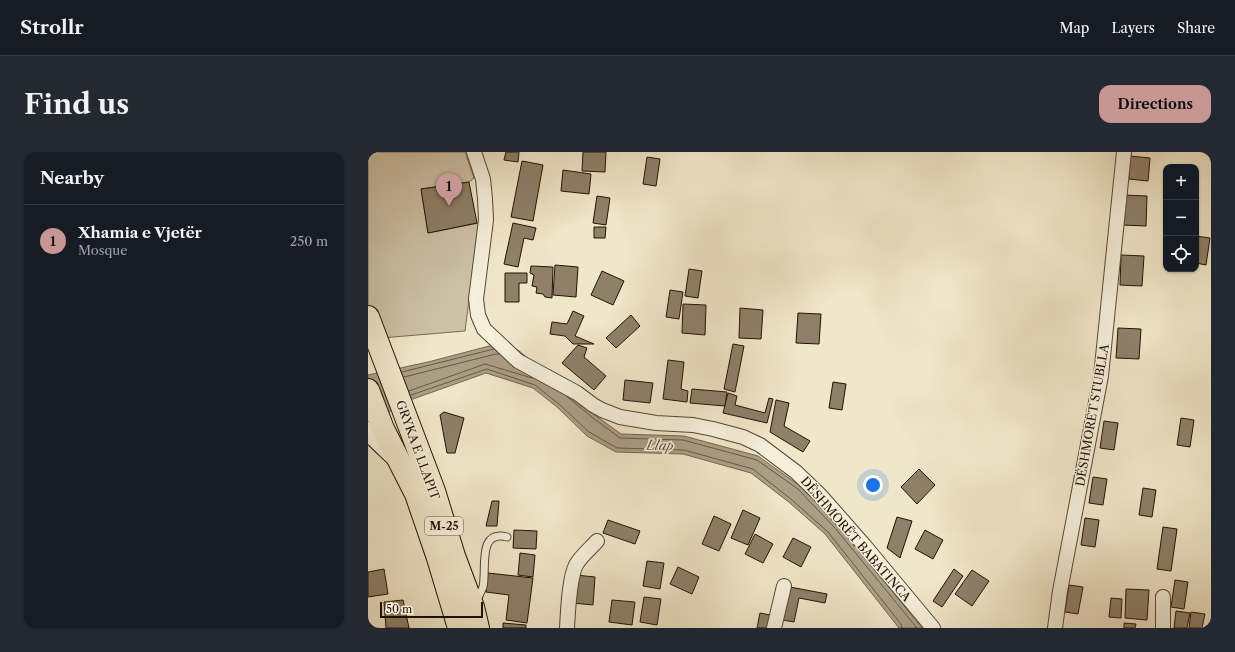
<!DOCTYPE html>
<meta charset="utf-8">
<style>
body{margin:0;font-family:"Libre Caslon Text",serif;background:#242831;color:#f1f3f6}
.controls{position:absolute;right:12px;top:12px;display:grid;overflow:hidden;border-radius:8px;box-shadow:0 1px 3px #0004}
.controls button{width:36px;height:36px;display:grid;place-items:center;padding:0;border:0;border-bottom:1px solid #363941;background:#171b24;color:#f1f3f6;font:20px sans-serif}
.scale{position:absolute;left:12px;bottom:10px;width:103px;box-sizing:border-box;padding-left:4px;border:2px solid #231203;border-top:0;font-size:11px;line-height:14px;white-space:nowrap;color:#231203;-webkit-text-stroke:3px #f5efdb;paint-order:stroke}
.you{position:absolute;left:505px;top:333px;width:14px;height:14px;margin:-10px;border:3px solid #fff;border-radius:50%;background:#1a73e8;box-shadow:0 0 0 6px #1a73e833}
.badge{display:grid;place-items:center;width:26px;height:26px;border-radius:50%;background:#c59692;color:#111;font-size:13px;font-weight:700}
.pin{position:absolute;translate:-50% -33px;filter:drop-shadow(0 1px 2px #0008)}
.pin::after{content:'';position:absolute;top:21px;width:14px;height:12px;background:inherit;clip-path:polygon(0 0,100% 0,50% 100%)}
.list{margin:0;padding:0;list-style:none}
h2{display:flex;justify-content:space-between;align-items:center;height:52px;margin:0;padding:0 16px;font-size:17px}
h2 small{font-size:13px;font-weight:400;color:#9ea1a6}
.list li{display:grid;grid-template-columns:26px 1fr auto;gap:12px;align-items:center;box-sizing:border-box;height:72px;padding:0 16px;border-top:1px solid #363941}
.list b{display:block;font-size:15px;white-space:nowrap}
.list p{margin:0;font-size:13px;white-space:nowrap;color:#9ea1a6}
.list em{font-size:13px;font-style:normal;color:#9ea1a6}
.icon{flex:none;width:22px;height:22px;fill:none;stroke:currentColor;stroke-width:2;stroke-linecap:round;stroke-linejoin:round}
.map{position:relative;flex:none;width:843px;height:476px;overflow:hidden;border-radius:12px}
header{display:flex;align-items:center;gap:24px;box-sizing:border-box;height:56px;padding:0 20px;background:#171b24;border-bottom:1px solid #363941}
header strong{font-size:19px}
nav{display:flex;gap:22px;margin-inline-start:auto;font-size:14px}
.intro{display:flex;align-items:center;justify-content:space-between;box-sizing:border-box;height:96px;padding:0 24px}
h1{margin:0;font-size:28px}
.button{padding:10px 18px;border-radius:12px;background:#c59692;color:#111;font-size:14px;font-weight:700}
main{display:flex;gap:24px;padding:0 24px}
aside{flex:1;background:#171b24;border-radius:12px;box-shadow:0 1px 3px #0004}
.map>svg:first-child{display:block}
</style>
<header>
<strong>Strollr</strong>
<nav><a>Map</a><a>Layers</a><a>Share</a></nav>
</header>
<div class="intro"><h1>Find us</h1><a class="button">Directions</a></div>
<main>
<aside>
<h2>Nearby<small></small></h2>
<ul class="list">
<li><span class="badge">1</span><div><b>Xhamia e Vjetër</b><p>Mosque</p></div><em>250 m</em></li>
</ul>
</aside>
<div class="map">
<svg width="843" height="476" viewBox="0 0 843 476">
<rect width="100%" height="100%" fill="#f0e6c8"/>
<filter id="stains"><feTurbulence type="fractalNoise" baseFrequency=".005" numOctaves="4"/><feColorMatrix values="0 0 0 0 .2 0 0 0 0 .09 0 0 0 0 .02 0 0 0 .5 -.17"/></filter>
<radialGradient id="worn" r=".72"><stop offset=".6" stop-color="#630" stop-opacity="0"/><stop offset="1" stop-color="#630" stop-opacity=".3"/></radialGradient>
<path fill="#cdc2a7" stroke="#786a55" d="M0,0h97l9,26 -5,4 -48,7 7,44 51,-10 -14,108 -84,7 -13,-27z"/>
<path fill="#aa9e85" stroke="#746651" d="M129,192l21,6 77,65 26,19 63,2 74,20 42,30 38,39 84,103h-23l-74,-94 -35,-31 -39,-30 -68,-19 -67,-2 -29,-16 -30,-29 -24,-19 -47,-15 -76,27 -38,21h-4v-46l60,-13z"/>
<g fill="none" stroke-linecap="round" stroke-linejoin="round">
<g stroke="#665844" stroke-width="1">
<path d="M34,220l92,-23"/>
<path d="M36,225l92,-23h3"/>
<path d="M41,239l76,-27 47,14"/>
<path d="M43,243l76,-26 48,16 24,19 30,28 28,16 67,2 69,19 39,31 36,32 73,92 1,4"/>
<path d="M197,243l28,23 27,20 63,2 74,20 41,29 37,39 82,100"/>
</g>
</g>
<g fill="#8e8069" stroke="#231203">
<path d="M138,0h13l-1,10 -14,-2z"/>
<path d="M215,0h23l-1,20 -23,-1z"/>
<path d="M762,4l20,2 -2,23 -19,-2z"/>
<path d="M279,5l13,2 -4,27 -13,-2z"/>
<path d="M154,9l21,4 -10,56 -22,-4z"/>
<path d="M195,18l28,4 -2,20 -28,-3z"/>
<path d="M101,30l8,41 -49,10 -7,-44z"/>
<path d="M756,43l23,1 -1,30 -23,-1z"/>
<path d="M229,44l13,2 -4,27 -13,-2z"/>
<path d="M145,71l23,5 -3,12 -9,-2 -6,29 -14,-3z"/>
<path d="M226,75h12l-1,11h-11z"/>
<path d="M828,84l14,2 -4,27 -10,-2z"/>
<path d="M753,103l23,1 -2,30 -22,-1z"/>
<path d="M187,113l23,2 -2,30 -23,-2z"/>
<path d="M163,114l22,1 -1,31 -7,-1 -2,-3 -7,-1 1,-6 -5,-1 2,-11 -4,-2z"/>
<path d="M321,117l13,2 -4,27 -13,-2z"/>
<path d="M234,119l22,10 -11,24 -22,-10z"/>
<path d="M137,121h22v10h-8v19h-14z"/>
<path d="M302,138l13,2 -4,27 -13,-2z"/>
<path d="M315,152l23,1 -1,30 -23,-2z"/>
<path d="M372,156l23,2 -2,29 -22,-1z"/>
<path d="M205,159l11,5 -9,20 19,8h-21l-8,-8 -15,-2 2,-12 15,2z"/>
<path d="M430,161l23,1 -2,30 -23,-1z"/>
<path d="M263,163l9,11 -24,22 -10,-10z"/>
<path d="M750,176l23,1 -2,30 -23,-1z"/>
<path d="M365,192l11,2 -9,46 -11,-3z"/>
<path d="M210,193l9,3 -3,9 22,19 -12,14 -32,-27z"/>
<path d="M300,208l16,2 -3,27 7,2 -1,11 -24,-3z"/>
<path d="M257,228l28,3 -3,20 -27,-3z"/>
<path d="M465,230l13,2 -4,26 -13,-2z"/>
<path d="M324,237l35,3 -2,14 -35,-3z"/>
<path d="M360,241l9,3 -2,9 30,8 4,-15 4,1 -6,24 -44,-10z"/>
<path d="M408,248l13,3 -5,23 26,15 -7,11 -33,-20z"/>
<path d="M76,260l20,6 -9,35h-8l-7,-38z"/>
<path d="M813,266l13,2 -4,27 -13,-2z"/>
<path d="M736,269l14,2 -4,27 -14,-2z"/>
<path d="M551,317l16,16 -18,19 -16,-17z"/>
<path d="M725,325l14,2 -4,26 -14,-2z"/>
<path d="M775,336l13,2 -4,27 -13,-2z"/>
<path d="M124,349h7l-2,25h-11z"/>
<path d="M375,358l17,8 -12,27 -17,-7z"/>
<path d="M346,364l17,8 -12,27 -17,-7z"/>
<path d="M529,365l15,4 -12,37 -13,-10z"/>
<path d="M717,366l14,2 -4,27 -14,-2z"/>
<path d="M240,368l32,11 -5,13 -32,-11z"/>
<path d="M795,375l14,2 -6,42 -14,-2z"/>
<path d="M146,378l23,1 -1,18 -23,-1z"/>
<path d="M557,378l18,10 -10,19 -18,-10z"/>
<path d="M387,382l18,10 -10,19 -18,-9z"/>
<path d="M425,386l18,9 -10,20 -18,-10z"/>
<path d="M152,401l15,2 -2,22 -15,-2z"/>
<path d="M279,409l17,2 -4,26 -17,-3z"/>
<path d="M310,415l21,10 -7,17 -22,-10z"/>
<path d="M16,417l4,25 -20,3v-25z"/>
<path d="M586,417l9,7 -21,31 -9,-6z"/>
<path d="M604,418l17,11 -17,25 -17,-12z"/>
<path d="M120,421l45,5 -6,45 -21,-3 3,-25 -23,-3z"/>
<path d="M208,423l19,2 -2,28 -20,-2z"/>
<path d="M807,428l13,2 -4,27 -13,-2z"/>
<path d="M701,433l14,2 -5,27 -13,-2z"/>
<path d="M422,435l37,7 -2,9 -26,-5 -5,24 -11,-2z"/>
<path d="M758,437l23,1 -2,30 -22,-2z"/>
<path d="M276,445l17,2 -4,26 -17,-3z"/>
<path d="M743,446l11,1 -1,19 -12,-1z"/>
<path d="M35,448l6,28h-23l-2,-26z"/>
<path d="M244,448l23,2 -3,23 -23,-3z"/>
<path d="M808,459l14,2 -3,15h-13z"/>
<path d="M823,460l14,2 -3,14h-13z"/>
<path d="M392,461l10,2 -3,13h-10z"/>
<path d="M135,471l23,2v3h-23z"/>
<path d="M756,471l12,1 -1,4h-11z"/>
</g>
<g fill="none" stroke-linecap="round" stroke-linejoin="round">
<g stroke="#564734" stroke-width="9">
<path id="lane" d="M108,450c2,-5 5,-10 7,-15 4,-18 -6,-58 24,-50"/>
</g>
<g stroke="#564734" stroke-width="16">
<g id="street">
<path d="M106,0l9,27 2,20 1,21 -10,79 2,16 6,14 34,32 59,32 16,12 9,5 18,7 36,6 37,2 20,4 30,8 17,8 36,27 24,23 44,50 69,83"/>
<path d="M795,445v31"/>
<path d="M199,476c1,-16 2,-49 9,-63 4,-8 15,-17 21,-24"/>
<path d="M406,476l10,-42"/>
<path d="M687,476l5,-37 41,-215 23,-224"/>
</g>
</g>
<g stroke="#231203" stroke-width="22">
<path id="secondary" d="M0,280l5,3 21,20"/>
</g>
<g stroke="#231203" stroke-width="24">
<g id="primary">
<path d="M0,165l66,174 20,65 19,51 5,21"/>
<path d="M0,238l15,39 33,65 22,64 21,70"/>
</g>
</g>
<use href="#lane" stroke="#f5efdb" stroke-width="7"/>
<use href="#street" stroke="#f5efdb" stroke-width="14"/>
<use href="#secondary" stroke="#f5efdb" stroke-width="20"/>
<use href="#primary" stroke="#f0e6c8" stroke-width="22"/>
</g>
<g text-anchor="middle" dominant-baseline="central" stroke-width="3" stroke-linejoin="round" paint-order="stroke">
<rect fill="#f5efdb" stroke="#625444" stroke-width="1" x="57" y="365" width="38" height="18" rx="3"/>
<g font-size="11" font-weight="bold" fill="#231203">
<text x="76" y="374">M-25</text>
</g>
<g font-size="12" fill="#231203" stroke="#f5efdb">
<text transform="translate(724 263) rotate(-80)">DËSHMORËT STUBLLA</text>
<text transform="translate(50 298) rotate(70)">GRYKA E LLAPIT</text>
<text transform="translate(488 387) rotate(49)">DËSHMORËT BABATINCA</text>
</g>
<g font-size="13" font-style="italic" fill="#60513e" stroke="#f5efdb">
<text transform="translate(292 293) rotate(2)">Llap</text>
</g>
</g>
<rect width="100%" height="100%" filter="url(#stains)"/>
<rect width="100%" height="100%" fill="url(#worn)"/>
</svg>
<div class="controls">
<button>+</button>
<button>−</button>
<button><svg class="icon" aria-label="locate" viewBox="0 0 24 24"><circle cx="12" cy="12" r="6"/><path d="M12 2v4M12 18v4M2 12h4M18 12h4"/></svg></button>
</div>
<div class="scale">50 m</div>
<div class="you"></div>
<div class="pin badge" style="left:81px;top:54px">1</div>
</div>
</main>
